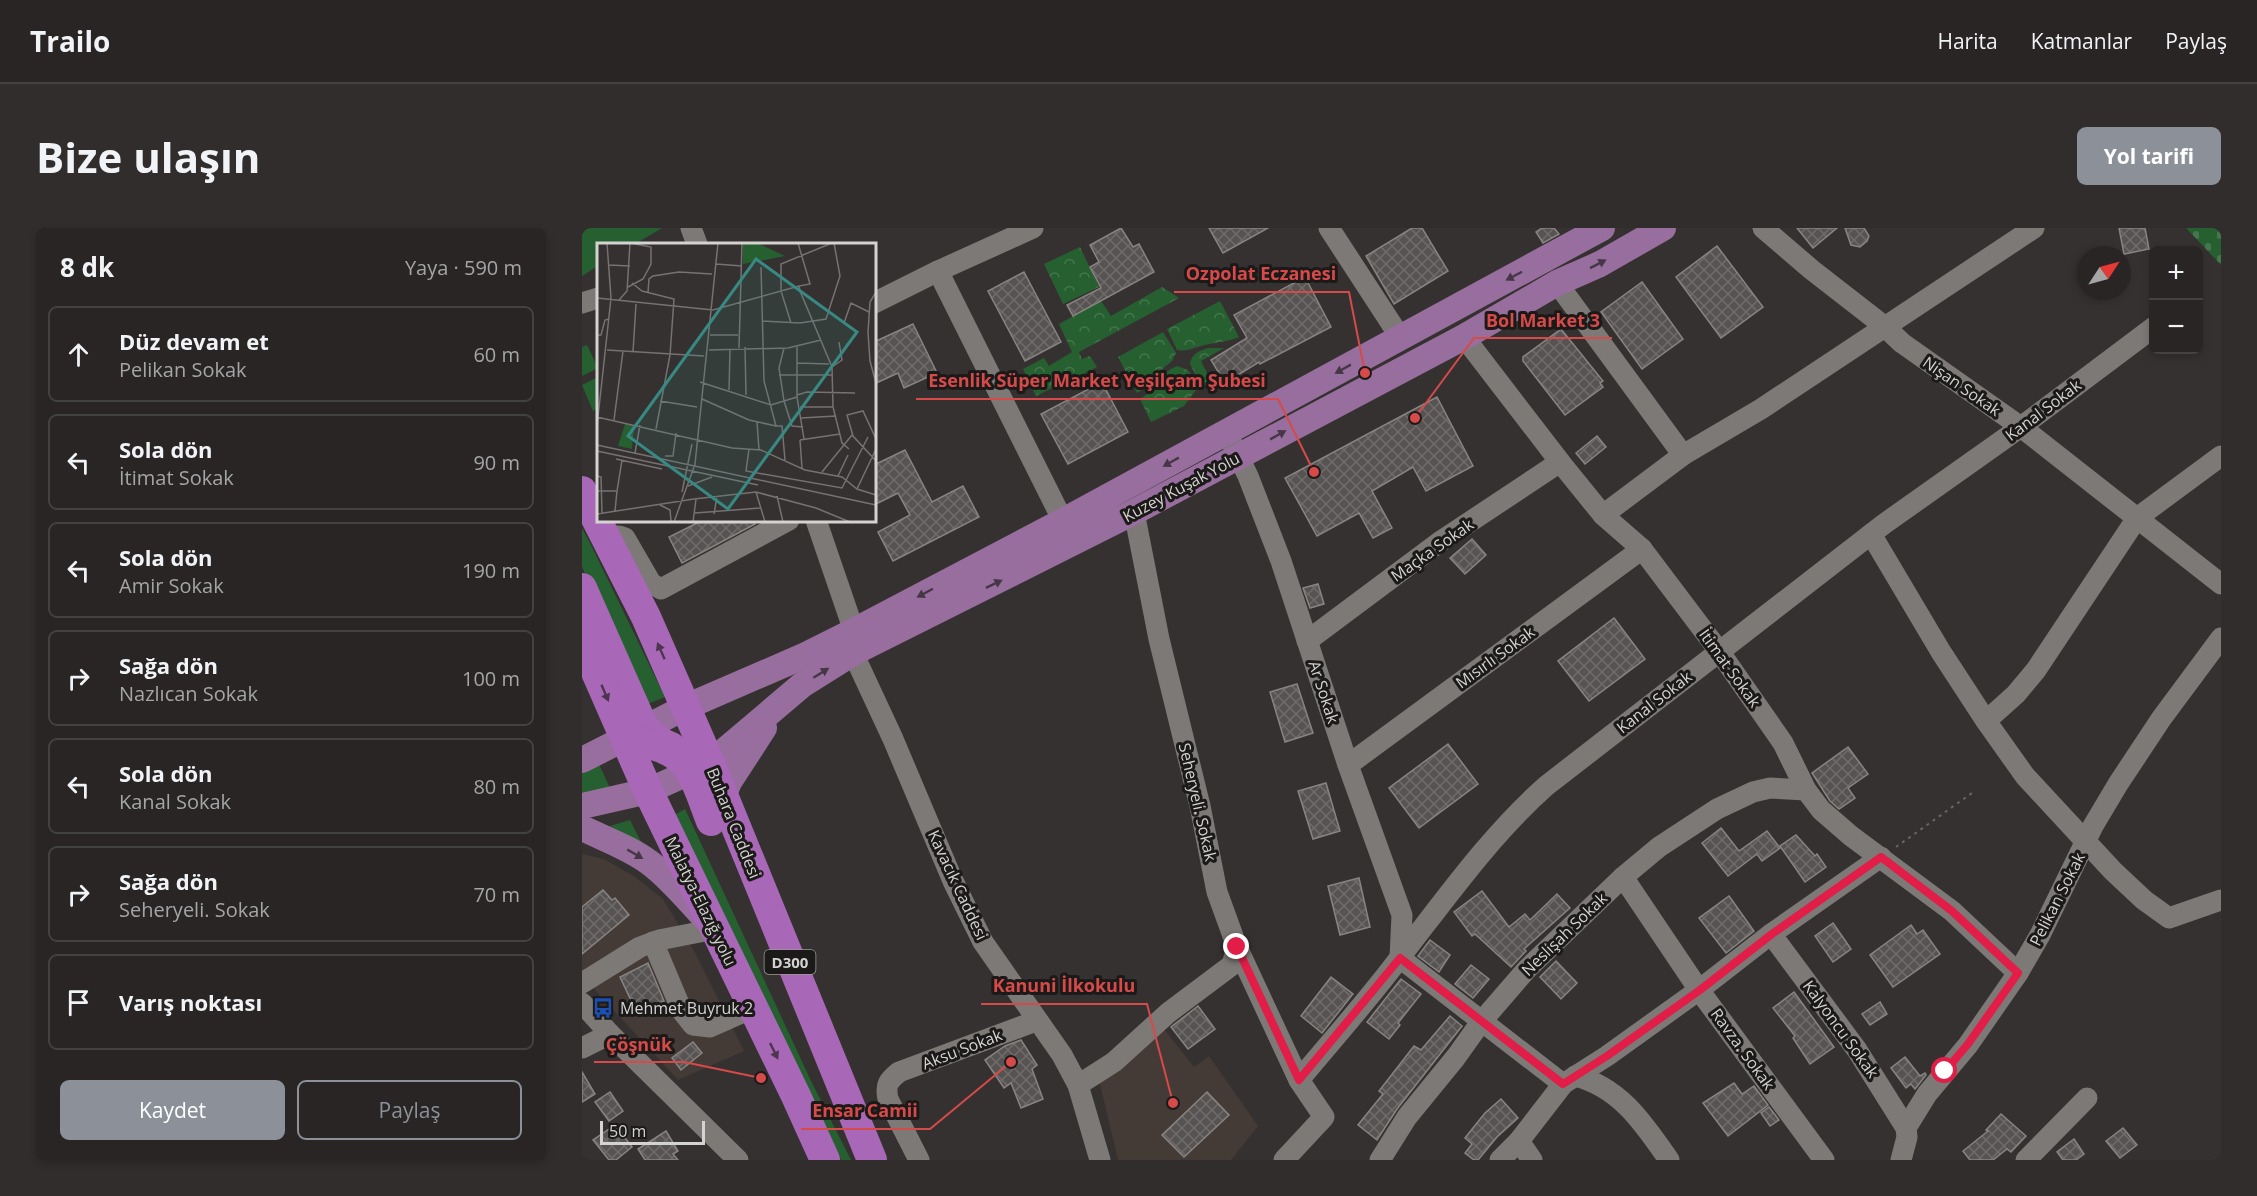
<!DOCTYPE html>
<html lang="tr">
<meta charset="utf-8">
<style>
body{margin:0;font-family:"Open Sans",sans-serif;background:#302d2c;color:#f1f3f6}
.controls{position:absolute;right:18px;top:18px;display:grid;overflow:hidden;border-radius:9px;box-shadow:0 3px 9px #0003}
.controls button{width:54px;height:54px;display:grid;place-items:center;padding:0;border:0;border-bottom:2px solid #444241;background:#282524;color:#f1f3f6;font:30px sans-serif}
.compass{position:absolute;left:1495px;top:18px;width:54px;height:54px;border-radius:50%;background:#282524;box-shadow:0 3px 9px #0003;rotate:54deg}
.scale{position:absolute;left:18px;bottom:15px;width:105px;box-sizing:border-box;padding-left:6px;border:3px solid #d5d3d2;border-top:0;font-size:16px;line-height:21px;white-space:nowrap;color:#d5d3d2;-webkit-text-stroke:4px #1b1a19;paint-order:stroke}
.stop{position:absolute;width:18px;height:18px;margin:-14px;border:4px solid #e11d48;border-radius:50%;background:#fff}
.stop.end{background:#e11d48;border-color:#fff;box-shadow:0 2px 6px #0008}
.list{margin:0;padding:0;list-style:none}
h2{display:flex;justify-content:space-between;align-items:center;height:78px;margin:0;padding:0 24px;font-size:26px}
h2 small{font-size:20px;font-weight:400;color:#a5a5a6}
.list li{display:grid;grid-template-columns:39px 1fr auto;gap:18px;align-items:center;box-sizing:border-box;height:96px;margin:0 12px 12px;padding:0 12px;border:2px solid #444241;border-radius:9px}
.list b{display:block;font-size:22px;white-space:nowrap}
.list p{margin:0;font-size:20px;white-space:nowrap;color:#a5a5a6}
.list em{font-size:20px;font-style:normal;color:#a5a5a6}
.actions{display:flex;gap:12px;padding:18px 24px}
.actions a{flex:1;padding:14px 0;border:2px solid #8c9099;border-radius:9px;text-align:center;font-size:21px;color:#8c9099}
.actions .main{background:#8c9099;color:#fff}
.icon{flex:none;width:33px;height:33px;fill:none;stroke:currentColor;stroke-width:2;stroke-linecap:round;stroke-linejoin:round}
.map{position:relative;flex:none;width:1639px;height:932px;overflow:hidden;border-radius:9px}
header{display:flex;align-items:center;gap:36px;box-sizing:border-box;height:84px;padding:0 30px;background:#282524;border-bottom:2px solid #444241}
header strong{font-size:28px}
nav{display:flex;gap:33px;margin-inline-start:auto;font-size:21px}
.intro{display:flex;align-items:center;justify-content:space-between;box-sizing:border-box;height:144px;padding:0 36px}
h1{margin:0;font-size:42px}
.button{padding:15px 27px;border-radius:9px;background:#8c9099;color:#fff;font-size:21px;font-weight:700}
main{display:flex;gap:36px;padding:0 36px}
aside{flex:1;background:#282524;border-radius:9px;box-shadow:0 3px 9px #0003}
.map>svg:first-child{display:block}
</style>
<header>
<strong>Trailo</strong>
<nav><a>Harita</a><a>Katmanlar</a><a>Paylaş</a></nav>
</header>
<div class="intro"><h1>Bize ulaşın</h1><a class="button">Yol tarifi</a></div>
<main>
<aside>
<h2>8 dk<small>Yaya · 590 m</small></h2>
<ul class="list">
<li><svg class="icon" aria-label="ahead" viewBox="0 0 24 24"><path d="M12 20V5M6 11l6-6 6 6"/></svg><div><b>Düz devam et</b><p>Pelikan Sokak</p></div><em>60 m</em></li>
<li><svg class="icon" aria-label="left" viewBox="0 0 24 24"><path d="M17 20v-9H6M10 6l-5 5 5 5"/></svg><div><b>Sola dön</b><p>İtimat Sokak</p></div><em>90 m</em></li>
<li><svg class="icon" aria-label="left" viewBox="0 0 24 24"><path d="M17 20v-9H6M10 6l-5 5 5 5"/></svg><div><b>Sola dön</b><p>Amir Sokak</p></div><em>190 m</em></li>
<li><svg class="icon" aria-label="right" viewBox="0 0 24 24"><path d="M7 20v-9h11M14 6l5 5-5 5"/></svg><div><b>Sağa dön</b><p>Nazlıcan Sokak</p></div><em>100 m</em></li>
<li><svg class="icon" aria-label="left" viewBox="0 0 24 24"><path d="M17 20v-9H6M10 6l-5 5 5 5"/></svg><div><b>Sola dön</b><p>Kanal Sokak</p></div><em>80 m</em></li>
<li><svg class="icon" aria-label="right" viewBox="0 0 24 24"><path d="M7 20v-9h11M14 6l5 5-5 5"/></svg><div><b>Sağa dön</b><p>Seheryeli. Sokak</p></div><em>70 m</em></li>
<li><svg class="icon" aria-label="arrive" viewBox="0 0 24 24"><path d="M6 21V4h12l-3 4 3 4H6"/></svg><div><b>Varış noktası</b></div></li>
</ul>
<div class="actions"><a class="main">Kaydet</a><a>Paylaş</a></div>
</aside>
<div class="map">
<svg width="1639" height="932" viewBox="0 0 1639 932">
<defs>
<pattern id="cemetery-stones" width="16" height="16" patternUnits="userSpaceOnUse" patternTransform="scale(1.5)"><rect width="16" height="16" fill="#266030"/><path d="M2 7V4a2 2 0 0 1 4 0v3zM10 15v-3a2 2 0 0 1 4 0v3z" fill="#45764d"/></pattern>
<pattern id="park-crowns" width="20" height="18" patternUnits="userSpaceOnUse" patternTransform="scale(1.5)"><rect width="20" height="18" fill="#266030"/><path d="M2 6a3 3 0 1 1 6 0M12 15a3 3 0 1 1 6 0" fill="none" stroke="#45764d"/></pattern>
<pattern id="building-cross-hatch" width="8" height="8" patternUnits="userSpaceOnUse" patternTransform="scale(1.5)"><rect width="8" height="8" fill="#575352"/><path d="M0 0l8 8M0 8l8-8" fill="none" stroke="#6e6b6a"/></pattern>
</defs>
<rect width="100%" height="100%" fill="#353130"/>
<g fill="#443a36">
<path d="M0,626l22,5 31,18 28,22 30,50 51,102 -66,29 -96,-104z"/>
<path d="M582,801l30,38 15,-11 49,70 -27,34h-113l-19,-80z"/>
</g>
<g fill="#266030">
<path d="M0,0h80l-27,16h-37v22l-16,10z"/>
<path d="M5,117l11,23 -16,8v-29z"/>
<path d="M16,149v31l-5,3 -11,-26z"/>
<path d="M0,300l9,17 74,152 -20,8 -63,-138z"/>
<path d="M16,534l12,26 -28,6v-23z"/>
<path d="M103,581l126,272 40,79h-10l-35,-76 -135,-267z"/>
<path d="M48,592l14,28 -34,-22z"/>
</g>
<path fill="url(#cemetery-stones)" d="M1604,0h35v37z"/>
<g fill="url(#park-crowns)">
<path d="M498,19l19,40 -36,17 -19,-40z"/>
<path d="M580,59l17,11 -100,54 3,7 8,-3 7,11 -34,17 -5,-10 -4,3 4,8 -22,11 -13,-27 21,-11 5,8 23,-14 -13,-28 42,-23 10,15z"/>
<path d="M638,73l19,36c-12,5 -22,5 -34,8 -10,2 -17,7 -28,5l-10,-21z"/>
<path d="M581,104l13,21 -4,8 -17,14 -6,11 -12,7 -19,-36z"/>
<path d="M627,120h15l-23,13 12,24h-12l-11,-21c1,-10 10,-14 19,-16z"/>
<path d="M595,138l11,4 11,16 -15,20 -33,16 -11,-23c17,-10 19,-26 37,-33z"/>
</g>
<g fill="url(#building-cross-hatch)" stroke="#888482" stroke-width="1.5">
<path d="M539,0l12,19 6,-3 15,28 -81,44 -6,-11 34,-17 -11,-21 9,-5 -9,-17z"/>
<path d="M627,0h59l-45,25z"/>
<path d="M830,0h10l26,43 -54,33 -28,-48z"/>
<path d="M960,0h12l5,6 -16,9 -7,-11z"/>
<path d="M1215,0h40l-24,20z"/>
<path d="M1263,0h19l5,8 -2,5 -7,6 -9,-2z"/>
<path d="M1537,0h26l4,21 -25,5z"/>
<path d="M1135,18l46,61 -42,31 -45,-61z"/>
<path d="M442,44l37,70 -36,19 -37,-70z"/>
<path d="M723,49l26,50 -71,37 -1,-2 -34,21 -14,-23 36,-22 -13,-23z"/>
<path d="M1060,54l41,57 -41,30 -41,-57z"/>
<path d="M331,96l24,49 -33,15 -6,-15 -24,11v-42z"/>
<path d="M979,101l42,52 -3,2 3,4 -38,28 -42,-54v-4z"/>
<path d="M520,154l26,50 -60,32 -27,-50z"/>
<path d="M855,169l36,69 -47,25 -13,-24 -41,24 20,37 -19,10 -14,-25 -42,23 -32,-58z"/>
<path d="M1015,208l9,11 -21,17 -9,-11z"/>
<path d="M323,222l27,52 31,-16 16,31 -86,44 -15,-29 32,-17 -12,-22 -24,12v-40z"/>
<path d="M121,292h51l1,4 -73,39 -13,-26z"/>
<path d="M890,311l14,16 -21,19 -15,-16z"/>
<path d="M736,356l6,20 -14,4 -7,-20z"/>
<path d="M1032,390l31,41 -56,42 -31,-40z"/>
<path d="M715,456l16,49 -28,9 -15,-50z"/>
<path d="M866,516l30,40 -59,44 -30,-40z"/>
<path d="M1266,519l20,27 -20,14 7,10 -16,11 -9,-8 -18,-28z"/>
<path d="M744,555l14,48 -27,8 -15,-48z"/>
<path d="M1139,600l18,23 28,-20 13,17 -18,13 -5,-7 -29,22 -26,-33z"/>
<path d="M1214,607l19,21 2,-2 9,13 -21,15 -25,-36z"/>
<path d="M777,650l11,49 -30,8 -12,-49z"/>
<path d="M21,662l9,10 3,-2 14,17 -47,39v-47z"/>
<path d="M900,663l27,36 16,-13 5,6 27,-26 13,14 -46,41 2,2 -15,16 -36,-33 -3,2 -18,-24z"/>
<path d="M1147,668l25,35 -28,22 -27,-35z"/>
<path d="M1251,695l18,26 -18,13 -18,-26z"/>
<path d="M1329,697l6,9 6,-4 17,24 -47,33 -23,-32z"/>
<path d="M848,712l20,15 -11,17 -21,-16z"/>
<path d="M974,733l21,22 -16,16 -21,-22z"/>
<path d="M66,735l16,38 -27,12 -17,-36z"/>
<path d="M889,737l18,14 -16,19 -18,-14z"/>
<path d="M749,749l22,17 -31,39 -21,-17z"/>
<path d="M819,751l20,15 -23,29 2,2 -11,14 -22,-17z"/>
<path d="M1212,764l40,55 -24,17 -17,-26 2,-2 -22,-28z"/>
<path d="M1298,774l7,12 -17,11 -8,-11z"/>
<path d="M616,778l17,23 -27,20 -17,-22z"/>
<path d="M868,788l12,10 -65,83 -20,31 -19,-15 25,-31 -4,-3 35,-45 7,4z"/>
<path d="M439,812l16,25 -5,4 11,30 -22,9 -10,-25 -7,5 -19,-28 20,-14z"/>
<path d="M111,814l9,11 -21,17 -9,-12z"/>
<path d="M1323,829l15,19 5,-3 1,2 -11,14 -4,-5 -5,4 -15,-20z"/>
<path d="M0,844l13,22 -13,8z"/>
<path d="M1152,855l8,11 12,-8 14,19 -40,31 -25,-33z"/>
<path d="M28,864l13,19 -14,10 -14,-19z"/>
<path d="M625,864l22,23 -45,42 -22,-22z"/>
<path d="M919,871l17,19 -21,19 -19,23h-4l-9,-7 7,-9 -7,-6 20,-25z"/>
<path d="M1187,879l10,13 -9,6 -9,-13z"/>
<path d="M1419,886l25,22 -15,16 -4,-3 -14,11h-23l-7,-9 25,-20 -2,-1z"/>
<path d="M33,897l17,22 -16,13h-7l-16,-20z"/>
<path d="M1541,900l14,17 -17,13 -14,-17z"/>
<path d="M84,903l12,20 -5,3 5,6h-33l-7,-11z"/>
<path d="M1492,911l10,15 -8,6h-13l-6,-8z"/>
</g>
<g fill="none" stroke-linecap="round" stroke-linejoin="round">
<path stroke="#686564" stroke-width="2" stroke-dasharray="3 4.5" stroke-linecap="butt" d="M1314,619l76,-54"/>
<g stroke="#7d7977" stroke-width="21">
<path d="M109,0l6,16"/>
<path d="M747,0l71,109"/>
<path d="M1181,0l49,42 72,56 18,17 119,84 200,157"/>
<path d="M356,43l125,250"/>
<path d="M975,55l126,172"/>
<path d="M0,75l16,-5"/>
<path d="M292,75l64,-32 95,-43"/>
<path d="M882,109l96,125 43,53 39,34 77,102 64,92 23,47 15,20 30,26 101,75 66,62"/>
<path d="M644,203l22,45 33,85 67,204 54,150 -2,43 163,126"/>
<path d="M552,284l25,127 41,167 17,86 20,55 62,133"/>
<path d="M1021,287l80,-60 78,-46 273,-181"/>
<path d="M234,292l38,111 -1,22 40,86 60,142 30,61 79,113 16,30 22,75"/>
<path d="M1289,306l70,118 45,69 39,55 88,95 31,29 25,18 52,-18"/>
<path d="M23,308h14l6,2 26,45 10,6 128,-69"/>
<path d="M725,413l134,-100 119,-79"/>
<path d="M1404,493l30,-27 20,-24 101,-152 84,-62"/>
<path d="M766,537l294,-216"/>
<path d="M1041,649l76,113 125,170"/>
<path d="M1189,706l86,116 49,78"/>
<path d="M71,714l29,69 11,14 17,2 43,-19"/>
<path d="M0,755l58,-36 19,-7 56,-11"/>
<path d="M0,775l28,31 128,126"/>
<path d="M0,820l28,-14"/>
<path d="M993,848c45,11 69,48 94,84"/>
<path d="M496,857l36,-23 54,-49 64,-48 5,-18"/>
<path d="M937,913l13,19"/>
<path d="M337,932l-31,-61c-3,-14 0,-18 11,-27l137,-51"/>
<path d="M702,932l40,-43 -25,-37c34,-41 70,-81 102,-124 46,-59 89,-120 145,-170l338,-262 137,-97 133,-100"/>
<path d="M798,932l27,-43 49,-60 25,-35 45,-52 97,-93 36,-30 58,-38 36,-17 17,-4 36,2"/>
<path d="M918,932l19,-19 44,-57 44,-28 92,-66 72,-56 110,-77"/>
<path d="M1319,932l6,-23 -1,-9 21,-34 41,-49 50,-72 22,-38 53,-109 25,-42 43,-65 60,-81"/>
<path d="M1444,932l61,-62"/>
</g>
<g stroke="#976e9d" stroke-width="26">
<path d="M0,532l104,-53 120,-52 48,-24 209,-110 539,-293"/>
<path d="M141,569l6,-15 35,-54"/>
<path d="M0,578l66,-15 62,-28 92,-78 51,-32 281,-141 330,-175 93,-54 43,-19 63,-36"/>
<path d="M0,600c23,11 48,20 68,35 20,15 37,36 54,54"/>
</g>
<g stroke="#a967b7" stroke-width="30">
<path d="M0,263l64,126 64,146 162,397"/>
<path d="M0,360l62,140 18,15 9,4"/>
<path d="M0,412l66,151 148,305 29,64"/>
<path d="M43,510c16,4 36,7 50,17 20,14 27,44 36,66"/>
</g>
</g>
<defs><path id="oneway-solid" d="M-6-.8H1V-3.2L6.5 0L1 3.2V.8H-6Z" transform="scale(1.5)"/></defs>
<g fill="#463747">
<use href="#oneway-solid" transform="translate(1016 36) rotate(-27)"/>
<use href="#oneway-solid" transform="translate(932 48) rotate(152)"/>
<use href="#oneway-solid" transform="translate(761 141) rotate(151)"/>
<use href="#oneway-solid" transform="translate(696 207) rotate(-29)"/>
<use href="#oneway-solid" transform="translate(589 234) rotate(151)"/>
<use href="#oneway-solid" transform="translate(412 356) rotate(-26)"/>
<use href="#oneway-solid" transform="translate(343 365) rotate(152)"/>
<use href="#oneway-solid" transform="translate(239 445) rotate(-32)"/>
<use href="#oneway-solid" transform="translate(53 626) rotate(30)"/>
</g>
<g fill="#4d3550">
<use href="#oneway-solid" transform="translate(79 423) rotate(-114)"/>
<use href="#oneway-solid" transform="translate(23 465) rotate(67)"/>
<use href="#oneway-solid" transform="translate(192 823) rotate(64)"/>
</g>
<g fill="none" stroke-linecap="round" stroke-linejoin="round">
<path stroke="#e11d48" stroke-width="8" d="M655,719l62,133 101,-122 163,126 44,-28 93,-66 72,-56 109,-77 71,54 66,62 -50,71 -23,27"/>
</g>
<defs>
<g id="bus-bare" transform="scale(1.62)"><path d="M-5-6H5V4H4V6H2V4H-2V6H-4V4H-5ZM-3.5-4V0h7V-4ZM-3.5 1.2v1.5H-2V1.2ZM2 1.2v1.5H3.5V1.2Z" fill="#1a4fb4" stroke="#1b1a19" stroke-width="2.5" paint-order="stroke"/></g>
</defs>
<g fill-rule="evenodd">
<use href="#bus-bare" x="21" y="780"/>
</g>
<g text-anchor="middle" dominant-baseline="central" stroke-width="6" stroke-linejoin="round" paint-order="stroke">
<rect fill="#1b1a19" stroke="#9d9c9a" stroke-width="1.5" x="182.5" y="722" width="51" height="24" rx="4.5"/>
<g font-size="15" font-weight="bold" fill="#d5d3d2">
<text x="208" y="734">D300</text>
</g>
<g font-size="16" fill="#d5d3d2" stroke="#1b1a19">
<text transform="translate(1380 158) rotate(35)">Nişan Sokak</text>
<text transform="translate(1461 182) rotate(-37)">Kanal Sokak</text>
<text transform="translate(599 259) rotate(-28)">Kuzey Kuşak Yolu</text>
<text transform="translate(850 322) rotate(-35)">Maçka Sokak</text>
<text transform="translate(913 429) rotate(-36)">Mısırlı Sokak</text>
<text transform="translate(1148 440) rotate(54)">İtimat Sokak</text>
<text transform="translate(742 464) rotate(72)">Ar Sokak</text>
<text transform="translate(1072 474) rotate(-38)">Kanal Sokak</text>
<text transform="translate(616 574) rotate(77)">Seheryeli. Sokak</text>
<text transform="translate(152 595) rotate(68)">Buhara Caddesi</text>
<text transform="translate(376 657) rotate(65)">Kavacık Caddesi</text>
<text transform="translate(1475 671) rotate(-63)">Pelikan Sokak</text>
<text transform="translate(119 673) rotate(64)">Malatya-Elazığ yolu</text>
<text transform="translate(982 706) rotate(-44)">Neslişah Sokak</text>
<text transform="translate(1259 801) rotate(54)">Kalyoncu Sokak</text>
<text transform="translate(380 821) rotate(-21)">Aksu Sokak</text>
<text transform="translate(1161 821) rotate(54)">Ravza. Sokak</text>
</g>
<g font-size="16" fill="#d5d3d2" stroke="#1b1a19" text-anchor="start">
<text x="38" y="780">Mehmet Buyruk 2</text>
</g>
</g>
<g transform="translate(15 15)">
<rect width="279" height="279" fill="#353130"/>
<path d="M28,181l9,1 -2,24 -14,-3z" fill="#266030"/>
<path d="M146,0h14l28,13 -42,8z" fill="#266030"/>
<path fill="none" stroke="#757271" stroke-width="1.5" d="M201,0l12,41 -11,2 1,5 32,76 1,40 9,36 7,6M119,21l26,2M12,22l21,1M164,24l3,114 12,45h6l3,34M35,40l10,8 32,8 -4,56 -14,74M279,49l-6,10 -2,30 2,29 6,22M51,50l1,-14 4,-3 26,-4 33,2M0,55l116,12 86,-24M22,57l8,-9 3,-48 21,4v17l-8,15 -15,8M165,78l38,2 26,-4 14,-43 -6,-33M194,80l-10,-32v-27l51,-21M247,80l7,-20 18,9M0,92h4l4,-15 4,-1M113,92h28M200,102v52l7,42M148,104l1,48M142,105l3,-105M187,105l-5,20 5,33 8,25 11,1M10,107l97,6M112,107l79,-2 33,-8M36,109l3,-48M200,120l32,1M235,124l10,-7 -3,-18M182,132h53M103,139l71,23 26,-8M132,147l1,-41M200,152l10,-3 48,1M105,156l47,21 27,6M63,158l37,6M203,164h33M0,174l135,31 29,2 44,20 37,7 15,12 19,6M204,175l35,-2M17,177l9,-69M160,179l2,28M0,183l14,-128 -4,-55M279,196l-13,-28 -16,4 6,21 23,25M203,197l40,-6M203,197l2,28M0,202l279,60M152,206l-3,22 96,17 26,-51M0,208l161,34M38,210l5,-28M68,213h8l3,-23M19,216l46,10M225,229l30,-37M0,233l4,1 1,36M241,233l10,-21M91,243l24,-9M260,246l19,-40M0,248h20l5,-31M85,249l10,-48M159,249l9,30M180,253l6,26M97,256l62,-7 60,16 34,14M63,262l10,5 1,11M18,268l2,-20M98,270l65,-5M0,271l97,-15M117,271l3,-18M77,279l21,-58 23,-221M96,279l3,-23"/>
<path fill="#378982" fill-opacity="0.15" stroke="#378982" stroke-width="3" d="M159,16l101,73 -129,177 -100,-73z"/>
<rect width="279" height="279" fill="none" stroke="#d5d3d2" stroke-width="3"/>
</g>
<path fill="none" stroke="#d64a4a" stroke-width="2" d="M783 145L767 64H592M833 190L892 110H1030M732 244L696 171H334M591 875L565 776H399M179 850L102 834H12M429 834L348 901H219"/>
<g fill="#d64a4a" stroke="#1b1a19" stroke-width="2">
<circle cx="783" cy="145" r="6"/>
<circle cx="833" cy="190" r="6"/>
<circle cx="732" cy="244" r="6"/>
<circle cx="591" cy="875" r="6"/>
<circle cx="179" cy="850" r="6"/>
<circle cx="429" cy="834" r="6"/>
</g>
<g font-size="18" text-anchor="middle" font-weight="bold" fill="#d64a4a" stroke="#1b1a19" stroke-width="6" stroke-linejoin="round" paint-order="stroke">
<text x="679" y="52">Ozpolat Eczanesi</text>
<text x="961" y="99">Bol Market 3</text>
<text x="515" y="159">Esenlik Süper Market Yeşilçam Şubesi</text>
<text x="482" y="764">Kanuni İlkokulu</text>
<text x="57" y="823">Çöşnük</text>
<text x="283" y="889">Ensar Camii</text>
</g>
</svg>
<div class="controls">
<button>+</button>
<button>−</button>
</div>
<svg class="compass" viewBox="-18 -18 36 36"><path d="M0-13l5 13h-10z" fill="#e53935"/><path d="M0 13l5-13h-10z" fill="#a5a5a6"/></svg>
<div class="scale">50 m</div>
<div class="stop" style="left:1363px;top:843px"></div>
<div class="stop end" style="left:655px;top:719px"></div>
</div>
</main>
